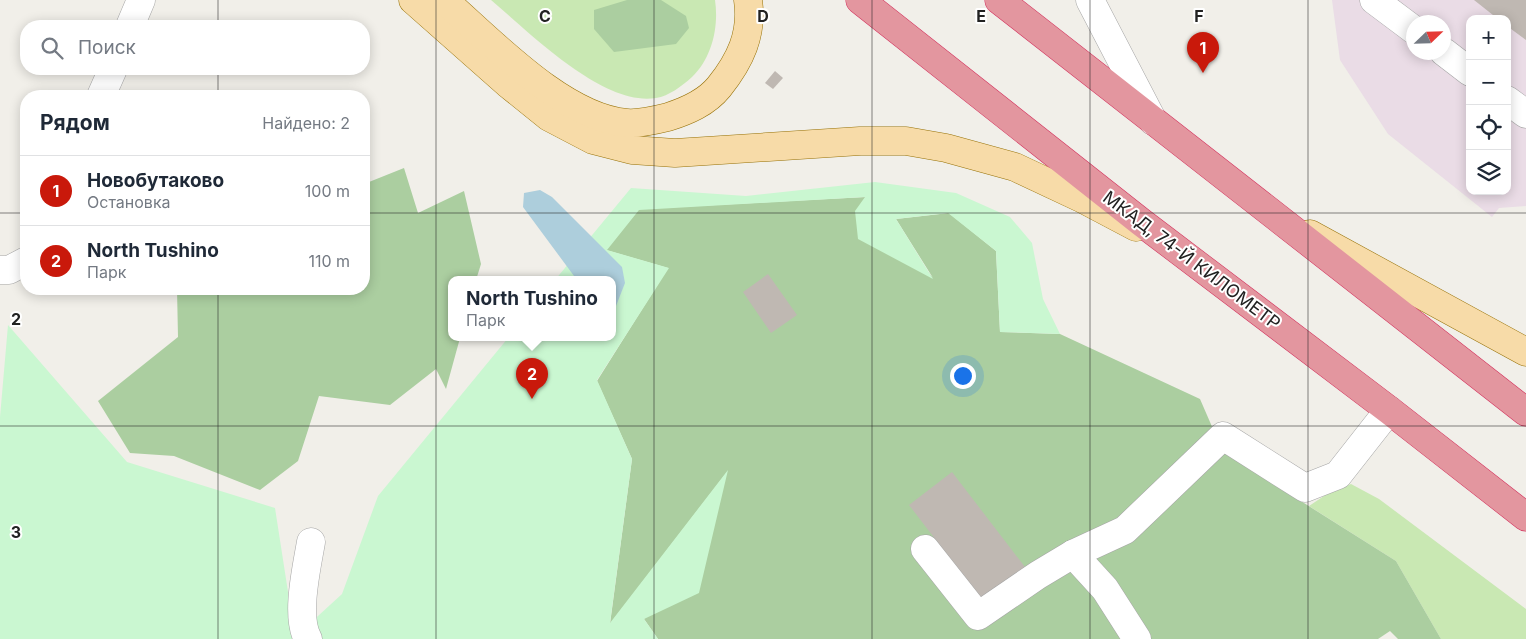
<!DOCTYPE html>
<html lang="ru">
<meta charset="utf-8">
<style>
body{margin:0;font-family:Inter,sans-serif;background:#f2f2f3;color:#1f2937}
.controls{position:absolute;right:15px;top:15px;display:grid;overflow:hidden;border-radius:10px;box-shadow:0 2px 12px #0003}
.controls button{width:45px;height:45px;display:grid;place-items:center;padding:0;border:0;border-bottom:1px solid #e0e1e3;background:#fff;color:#1f2937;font:25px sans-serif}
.compass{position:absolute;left:1406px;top:15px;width:45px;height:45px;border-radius:50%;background:#fff;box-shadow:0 2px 12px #0003;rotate:67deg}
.you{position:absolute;left:962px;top:375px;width:18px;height:18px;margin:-12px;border:4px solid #fff;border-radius:50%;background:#1a73e8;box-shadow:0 0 0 8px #1a73e833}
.badge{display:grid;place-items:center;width:32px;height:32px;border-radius:50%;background:#c9190b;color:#fff;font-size:16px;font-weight:700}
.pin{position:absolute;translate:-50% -41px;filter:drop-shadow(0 1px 2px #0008)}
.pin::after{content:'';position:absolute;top:26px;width:18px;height:15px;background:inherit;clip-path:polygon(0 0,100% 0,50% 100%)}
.popup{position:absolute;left:448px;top:276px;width:168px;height:65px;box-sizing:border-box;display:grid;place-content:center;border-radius:10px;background:#fff;filter:drop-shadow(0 1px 4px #0005);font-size:16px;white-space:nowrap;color:#747a83}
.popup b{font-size:19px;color:#1f2937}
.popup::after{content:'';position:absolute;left:50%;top:100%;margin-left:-10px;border:10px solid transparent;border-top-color:#fff}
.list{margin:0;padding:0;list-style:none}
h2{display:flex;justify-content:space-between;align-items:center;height:65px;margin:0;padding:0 20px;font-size:21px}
h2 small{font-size:16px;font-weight:400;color:#747a83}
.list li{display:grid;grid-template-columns:32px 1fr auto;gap:15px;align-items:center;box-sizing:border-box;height:70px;padding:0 20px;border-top:1px solid #e0e1e3}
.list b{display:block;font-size:19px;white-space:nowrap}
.list p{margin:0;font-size:16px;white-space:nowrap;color:#747a83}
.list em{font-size:16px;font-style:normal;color:#747a83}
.icon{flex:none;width:28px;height:28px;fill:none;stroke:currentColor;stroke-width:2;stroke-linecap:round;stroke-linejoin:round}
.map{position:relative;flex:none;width:1526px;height:639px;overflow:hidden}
.search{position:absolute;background:#fff;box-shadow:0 2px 12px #0003;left:20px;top:20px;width:350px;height:55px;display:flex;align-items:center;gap:12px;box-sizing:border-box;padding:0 18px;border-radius:20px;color:#747a83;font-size:19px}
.panel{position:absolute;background:#fff;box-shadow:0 2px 12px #0003;left:20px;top:90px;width:350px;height:205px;border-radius:20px}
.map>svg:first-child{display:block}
</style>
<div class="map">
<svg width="1526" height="639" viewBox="0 0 1526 639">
<rect width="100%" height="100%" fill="#f1efe9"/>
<path fill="#eadce6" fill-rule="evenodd" d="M1332,0h194v206l-27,2 -7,9 -104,-83 -48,-74zM1470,19h37v172h-37zM1414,22h30v30h-30z"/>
<g fill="#c9e8b3">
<path d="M491,0h224c4,27 -3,58 -23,77 -10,9 -23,19 -36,21 -53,9 -127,-66 -165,-98z"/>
<path d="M1351,484l28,15 147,110v30h-85l-45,-78 -87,-55 21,-14z"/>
</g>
<g fill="#abcea0">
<path d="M627,0h34l25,16 3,12 -13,16 -62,8 -20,-23v-19z"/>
<path d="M404,168l14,45 46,-22 17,73 -5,16h-24v58h8l-14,51 -10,-20 -46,36 -71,-9 -21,65 -38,29 -86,-34 -44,-3 -32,-52 80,-64 -1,-48h187v-105z"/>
<path d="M866,197l67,81 -37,-59 53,-6 47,38 4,81 60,2 140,65 23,53 173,109 45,78h-43l-8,-8 -12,8h-720l-14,-20 83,-147 -117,152 22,-165 -35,-78 71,-113 -62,-18 33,-41z"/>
</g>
<path fill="#caf7d1" d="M875,182l81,11 54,24 22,26 11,56 17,35 -60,-2 -4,-81 -48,-38 -52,6 37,60 -75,-40 -3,-28 10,-14 -226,13 -32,40 62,18 -72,112 35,79 -22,164 118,-153 -29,123 -55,26 14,20h-658v-222l8,-92 119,137 148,46 20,129 47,-43 36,-98 130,-158h104v-58h-57l76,-92 115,8z"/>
<path fill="#adcedc" d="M540,190l12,7 70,70 3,16 -9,23h-4v-26h-35l-54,-73 1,-14z"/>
<g fill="#bfb8b2">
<path d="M1474,0h52v40l-19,-14v-7h-9z"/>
<path d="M775,71l8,7 -10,11 -8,-6z"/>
<path d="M768,274l29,41 -26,18 -28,-41z"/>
<path d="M952,472l73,95 -43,33 -73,-95z"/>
</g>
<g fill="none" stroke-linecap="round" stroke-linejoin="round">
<g stroke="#a6a6a6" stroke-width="29">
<g id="minor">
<path d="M1090,0l63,121"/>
<path d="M1374,0l40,30"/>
<path d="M130,26l11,-26"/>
<path d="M1444,52l26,20"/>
<path d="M101,96l12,-27"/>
<path d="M1507,100l19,14"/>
<path d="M0,270h9l17,-9"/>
<path d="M925,549l53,67 60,-41 35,-21 52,-24 98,-94 82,52 33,-13 51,-65"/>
<path d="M1073,554l32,35 32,50"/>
<path d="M308,639c-13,-22 -1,-73 3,-97"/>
</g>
</g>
<g stroke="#977208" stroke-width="29">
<g id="major">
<path d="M413,0l95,84 41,33 44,23 39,10 43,3 185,-12h46l40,7 69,19 68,32 53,28"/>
<path d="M444,0c47,41 119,118 183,123 13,1 29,-3 41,-6 19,-6 38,-14 51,-30 21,-26 34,-53 29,-87"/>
<path d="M1310,234l216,118"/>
</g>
</g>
<g stroke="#d3335e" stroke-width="29">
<g id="highway">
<path d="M860,0l281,222 248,188 137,107"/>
<path d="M999,0l527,412"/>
</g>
</g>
<use href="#minor" stroke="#fff" stroke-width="28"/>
<use href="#major" stroke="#f7dba8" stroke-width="28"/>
<use href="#highway" stroke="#e3969f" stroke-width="28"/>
</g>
<path fill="none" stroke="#222" stroke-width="1" stroke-opacity="0.55" d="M218,0v26M436,0v639M654,0v639M872,0v639M1090,0v639M1308,0v639M218,69v27M0,213h26M364,213h1162M218,289v350M0,426h1526"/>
<g text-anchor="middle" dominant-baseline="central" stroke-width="4" stroke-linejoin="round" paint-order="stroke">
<g font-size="18" fill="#222" stroke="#fff">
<text transform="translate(1192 260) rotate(37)">МКАД, 74-Й КИЛОМЕТР</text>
</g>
</g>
<g font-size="16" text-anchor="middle" font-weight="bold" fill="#222" stroke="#fff" stroke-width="4" stroke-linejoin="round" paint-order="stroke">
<text x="545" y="22">C</text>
<text x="763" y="22">D</text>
<text x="981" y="22">E</text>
<text x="1199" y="22">F</text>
<text x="16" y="325">2</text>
<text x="16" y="538">3</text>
</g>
</svg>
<div class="controls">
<button>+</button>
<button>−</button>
<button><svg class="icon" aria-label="locate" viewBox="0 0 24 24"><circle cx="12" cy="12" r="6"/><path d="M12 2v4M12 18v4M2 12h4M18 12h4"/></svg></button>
<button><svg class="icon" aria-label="layers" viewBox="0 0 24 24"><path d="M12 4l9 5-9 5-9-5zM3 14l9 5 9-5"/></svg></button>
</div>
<svg class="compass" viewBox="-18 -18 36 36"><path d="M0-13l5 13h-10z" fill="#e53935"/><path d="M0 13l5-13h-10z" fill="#747a83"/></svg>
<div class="you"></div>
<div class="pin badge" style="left:1203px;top:73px">1</div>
<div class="pin badge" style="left:532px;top:399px">2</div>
<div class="popup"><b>North Tushino</b>Парк</div>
<div class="search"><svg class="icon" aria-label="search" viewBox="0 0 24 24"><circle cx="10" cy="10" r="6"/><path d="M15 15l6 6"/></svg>Поиск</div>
<section class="panel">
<h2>Рядом<small>Найдено: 2</small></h2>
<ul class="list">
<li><span class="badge">1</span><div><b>Новобутаково</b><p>Остановка</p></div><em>100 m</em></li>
<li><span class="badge">2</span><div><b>North Tushino</b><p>Парк</p></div><em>110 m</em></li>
</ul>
</section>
</div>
